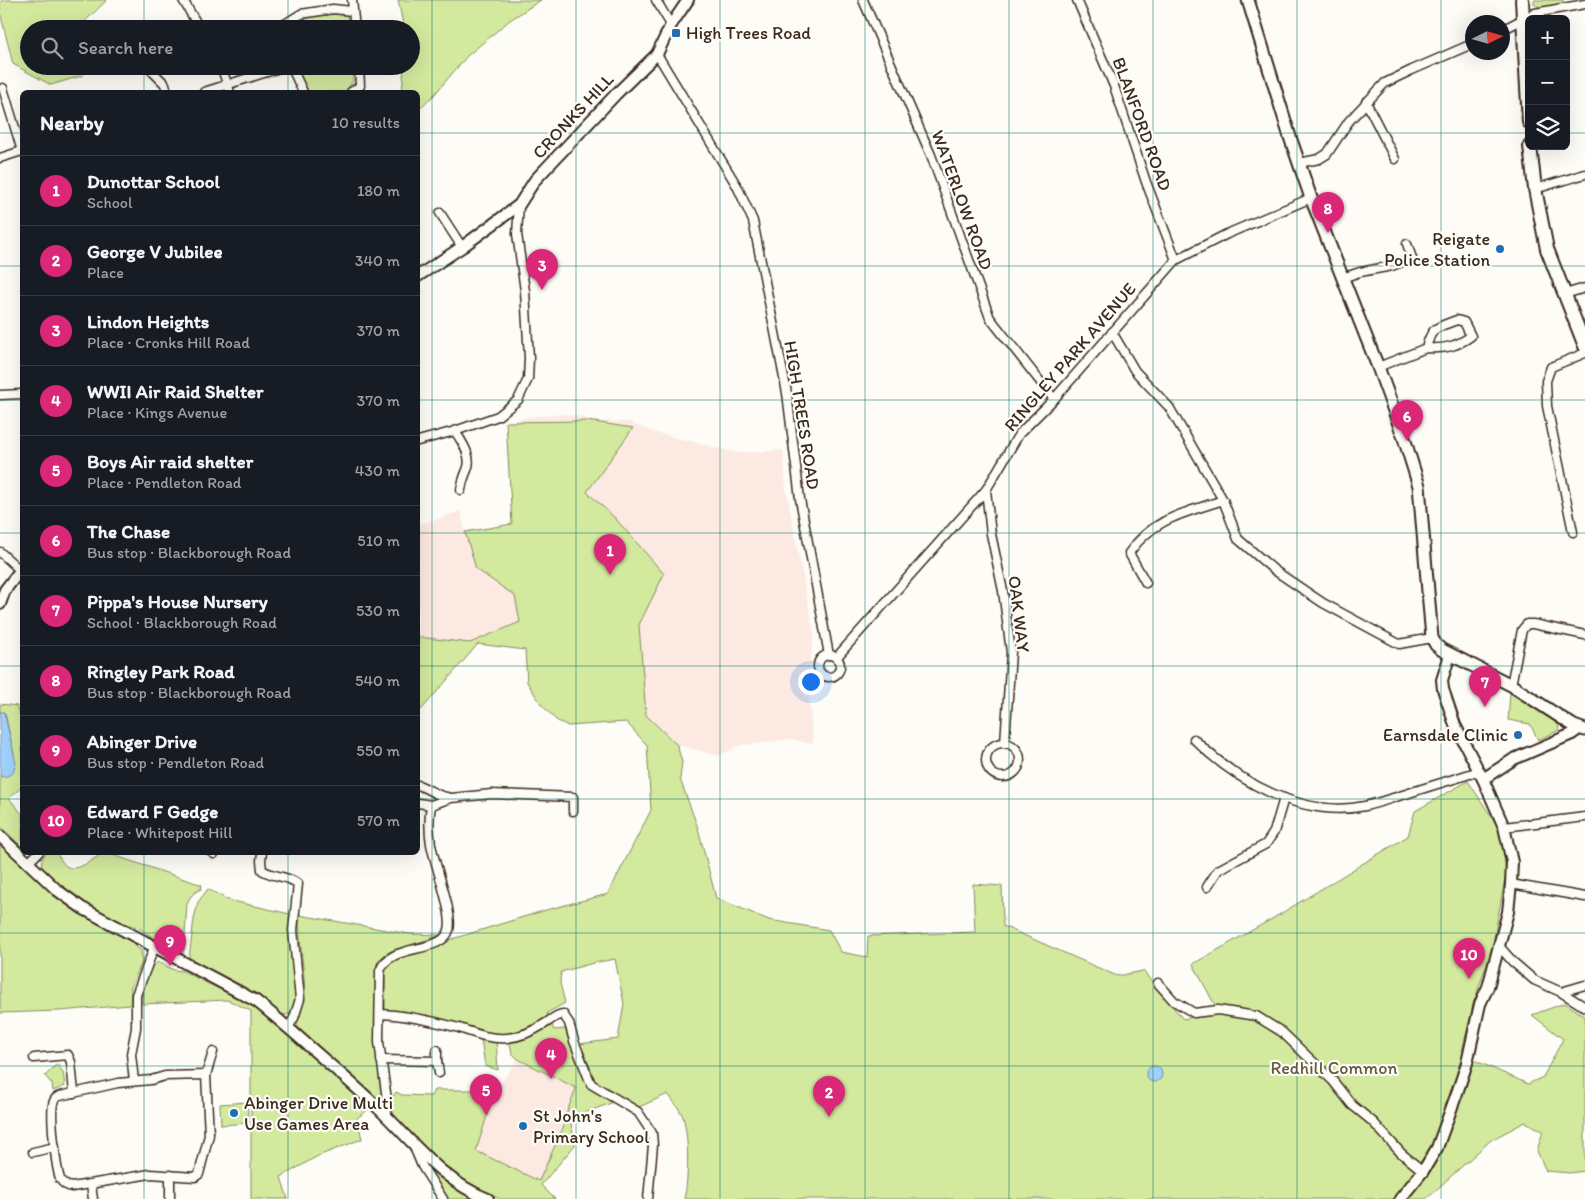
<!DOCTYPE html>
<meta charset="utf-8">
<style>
body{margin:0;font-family:Itim,sans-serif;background:#20242c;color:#f1f3f6}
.controls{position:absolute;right:15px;top:15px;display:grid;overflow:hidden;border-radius:8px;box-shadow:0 5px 20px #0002}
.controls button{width:45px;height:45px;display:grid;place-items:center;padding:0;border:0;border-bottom:1px solid #363941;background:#171b24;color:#f1f3f6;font:25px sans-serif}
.compass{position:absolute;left:1465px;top:15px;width:45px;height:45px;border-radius:50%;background:#171b24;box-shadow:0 5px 20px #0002;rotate:85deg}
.you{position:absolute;left:810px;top:681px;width:18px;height:18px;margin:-12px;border:4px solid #fff;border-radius:50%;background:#1a73e8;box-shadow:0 0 0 8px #1a73e833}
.badge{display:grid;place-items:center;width:32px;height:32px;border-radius:50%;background:#db2777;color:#fff;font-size:16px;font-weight:700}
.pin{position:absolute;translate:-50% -41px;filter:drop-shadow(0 1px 2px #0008)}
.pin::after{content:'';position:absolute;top:26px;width:18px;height:15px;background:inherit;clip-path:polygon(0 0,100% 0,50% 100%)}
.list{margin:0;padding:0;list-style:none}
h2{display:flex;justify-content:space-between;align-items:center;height:65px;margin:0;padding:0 20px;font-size:21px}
h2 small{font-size:16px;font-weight:400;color:#9ea1a6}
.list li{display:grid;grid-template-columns:32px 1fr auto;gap:15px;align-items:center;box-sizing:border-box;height:70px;padding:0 20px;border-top:1px solid #363941}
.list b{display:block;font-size:19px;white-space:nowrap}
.list p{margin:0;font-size:16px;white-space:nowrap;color:#9ea1a6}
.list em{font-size:16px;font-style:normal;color:#9ea1a6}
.icon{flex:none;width:28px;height:28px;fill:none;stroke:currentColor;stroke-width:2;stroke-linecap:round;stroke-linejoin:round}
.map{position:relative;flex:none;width:1585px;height:1199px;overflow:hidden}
.search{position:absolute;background:#171b24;box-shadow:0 5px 20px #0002;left:20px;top:20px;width:400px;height:55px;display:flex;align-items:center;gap:12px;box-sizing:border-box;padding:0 18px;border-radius:28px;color:#9ea1a6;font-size:19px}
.panel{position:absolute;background:#171b24;box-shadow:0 5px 20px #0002;left:20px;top:90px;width:400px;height:765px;border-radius:8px}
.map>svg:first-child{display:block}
</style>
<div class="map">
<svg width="1585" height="1199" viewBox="0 0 1585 1199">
<rect width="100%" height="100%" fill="#fdfcf7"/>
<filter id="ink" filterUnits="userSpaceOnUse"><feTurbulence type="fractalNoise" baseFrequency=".02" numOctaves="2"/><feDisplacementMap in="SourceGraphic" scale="10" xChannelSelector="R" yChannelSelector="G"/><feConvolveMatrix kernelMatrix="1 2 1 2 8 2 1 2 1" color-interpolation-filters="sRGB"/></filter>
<g filter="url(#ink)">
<g fill="#fceae2">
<path d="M563,414l20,3 4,2v2l45,1v2l21,8 85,21 45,-3 3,38 28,147 -6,42 -3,3 -1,12 1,4h4l4,48 -23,-5 -44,6 -4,-1 -23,12 -42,-11h-30l-21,-23 -70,-2 -16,-18 -13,-20 -2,-32 -107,-13v-112l43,-14 4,21 47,-8 -6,-102 24,-5z"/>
<path d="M518,1059l59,29 -12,29 2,1 -27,63 -64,-30 15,-49 6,-14z"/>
</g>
<g fill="#d2e99e" stroke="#868a5e">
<path d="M2,0h105l-30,29h-48v37h46l9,9 -33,10 -38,-21 -13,-52v-9z"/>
<path d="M398,0h143l-31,20 -43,36 -33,39 -16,15v-18h-16l2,-26h7v-37h-7z"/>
<path d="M1534,0h29l2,6 -23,3 -8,-5z"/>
<path d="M335,14h12l2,15h-58l7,-10z"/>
<path d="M296,66h56l1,15 -8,11h-38z"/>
<path d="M587,421l46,7 -46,64 28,26 49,56 -25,51 7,90 31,30 5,17 -2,17 18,49 18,70 53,22 60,10 12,22 26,5 1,-21 107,-4 -2,-48 29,2 1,40 114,50 26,-5 40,48 35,-8 -25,-47 84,-48 131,-80 7,-25 53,-30 33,50 5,42 -13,71 -19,58 -12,49 12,9 54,24 15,-7 20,-38 -31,-24 33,-12 20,13v155l-15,2 -24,-2 -9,-20 6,-20 -18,-9 -34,18 -65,59h-742c5,-20 5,-63 -1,-82 -3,-8 -10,-16 -15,-23l-29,13 -44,-26 -16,-37 39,-5 6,-35 -9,-45 -22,4 -32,9 -1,11 5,20 -18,10 7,17 11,-1c11,34 18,53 49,73l-44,16 5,27 -34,40 14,14h-55l-34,-15 -40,-32 -32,-34 -3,-18 5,-8 6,3 29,1 3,-6h41l16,13 -15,48 63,30 28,-62 -2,-2 11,-29 -58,-29 -6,-6 -3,-15h-13l2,32 -13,-4 -5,-34c-29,-12 -63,-20 -95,-21v-38l3,-8 6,-6 42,-13 13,-6 97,-30 62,-16 43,-84 -4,-65 -21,-23 -58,4 -12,-6 -15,-16 -14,-22 -2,-32 -47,-6 -56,65 -4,1v-73l52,6 50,-21 -5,-26 -39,-27 -11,-37 47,-8 -6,-102z"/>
<path d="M1510,693l48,31 1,6 -21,10 -8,-16 -22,-4z"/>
<path d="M0,704l17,2v3l5,10v68l-13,11 13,16v33l-22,-21v-50l5,1 9,-23 -9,-41 -5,-1z"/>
<path d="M0,843l54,51 26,20 57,31 -1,2 5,3 1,12 -11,25 -1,18 -71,6 -59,2z"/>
<path d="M47,853h9c3,3 6,10 10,13 12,7 28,-8 37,-13h4l95,32 -1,4c-8,4 -11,7 -14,15l-3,46 -2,5 -21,-12 -22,-15 -33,-10 -33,-21 -31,-28c-1,-7 -1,-12 5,-16z"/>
<path d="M208,889l20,11 62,14 -1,23 7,63 -5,13 -5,2 -5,-1 -38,-28 -54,-28 5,-39 4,-17z"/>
<path d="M299,915l111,19 32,1 -51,16 -8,5 -6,7 1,53 -3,27 9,54 -1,3 -3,2 -81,-73c-6,-13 6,-23 6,-37 -1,-25 -6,-51 -6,-77z"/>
<path d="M158,962l16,8 9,1 70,35 67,56 50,46 -13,10 5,21 -44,17 -37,21 7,22h-37v-188l-23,-11 -86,4c0,-13 4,-35 16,-42z"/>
<path d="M57,1064l6,8 2,14 -12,5 -1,-7 -7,-8z"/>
<path d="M247,1102l2,21 -28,2 -1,-21z"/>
<path d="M429,1169l43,30h-24z"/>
</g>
<g fill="#a0d0fc" stroke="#788ea3">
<path d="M0,712h4l10,42 2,10 -3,9 -8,4 -5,-1z"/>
<circle cx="1154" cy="1074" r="8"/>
</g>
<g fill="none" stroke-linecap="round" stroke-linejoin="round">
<g stroke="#3b2a1e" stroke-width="11">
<g id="minor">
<path d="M183,0l17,29"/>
<path d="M352,0l3,29"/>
<path d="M656,0l15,25"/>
<path d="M863,0l68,155 59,163 64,81"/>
<path d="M1077,0l37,86 32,96 30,78"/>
<path d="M285,29v-5l16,-10 32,-5 19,2"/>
<path d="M1502,30l33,-17 50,-9"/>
<path d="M657,54l80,132 16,35 34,172 13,106 29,156"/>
<path d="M147,66l18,18 2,8"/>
<path d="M221,66l9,26"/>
<path d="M291,66l12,26"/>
<path d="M3,88l19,63"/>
<path d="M204,92l82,-26"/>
<path d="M351,92l9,-6 -1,-20"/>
<path d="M1366,102l29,57"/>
<path d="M0,158l22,-7"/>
<path d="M1299,163l20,-4 8,-5 22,-33 36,-38 27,-13 60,-26"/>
<path d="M1535,189l50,-15"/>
<path d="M440,213l22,34"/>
<path d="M1342,278l18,-6 32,-6 20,-8 -5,-14"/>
<path d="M1565,294l20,-6"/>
<path d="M1457,320l7,2 7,14c-15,11 -27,13 -45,12 6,-22 10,-20 31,-28z"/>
<path d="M1112,332l23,39 34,36 54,93 15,39 36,31 49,33 76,41 33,-6"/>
<path d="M1378,367l48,-19"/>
<path d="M0,395l22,-1"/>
<path d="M455,431c7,11 18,26 12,39 -3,7 -5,12 -6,20"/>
<path d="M418,441l37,-10 43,-15 20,-16 10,-21 1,-21 -4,-67 -8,-57 2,-29"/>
<path d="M986,490l5,44 12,57 8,61 -6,91"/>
<path d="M1573,532l-26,-126 -1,-25 5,-14 34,-14"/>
<path d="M0,552l20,18"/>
<path d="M1146,583l-17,-30c24,-35 56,-40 94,-53"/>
<circle cx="829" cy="666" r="11"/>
<path d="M836,658l150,-168 33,-56 35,-35 122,-139 51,-26 84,-36"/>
<path d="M1511,685l11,-55 5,-6h6l52,11"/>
<path d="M1194,739c43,43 109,80 171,67 14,-3 27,-8 41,-12 24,-8 49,-15 73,-23"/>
<circle cx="1003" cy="760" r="17"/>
<path d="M418,785c11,4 19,11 29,12"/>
<path d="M418,803l13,2 20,-7 41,-4 81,3v14"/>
<path d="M1504,827l81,-10"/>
<path d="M211,852l3,2"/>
<path d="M262,852l-1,9 1,9c13,8 25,5 36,14l-5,46 7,69 -6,19 -6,10"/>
<path d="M28,863l11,-11"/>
<path d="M1511,884l74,13"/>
<path d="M1207,887l11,-17 48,-26 8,-12 10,-34"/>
<path d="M1498,945l15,17 21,18 27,12 24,15"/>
<path d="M1158,983l16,18 20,12 24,-3 38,6 26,16 51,49 19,24 21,17 28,31 22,18"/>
<path d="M1561,992l24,-7"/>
<path d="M380,1014c27,1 53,7 79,14 15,5 32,12 48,10 14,-1 28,-8 39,-15 6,-4 10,-8 17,-9l6,9 5,18 17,43 47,28 14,21 1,12 -5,54"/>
<path d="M34,1058l34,-3 3,7 3,31"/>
<path d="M381,1060l56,1v-11"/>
<path d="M437,1061l2,12"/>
<path d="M206,1075l3,60 -10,39 -4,3 -45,-3 -78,13c-6,-1 -9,-3 -12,-8 -4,-12 -11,-69 -6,-78 1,-3 3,-4 6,-5l58,-13 33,-3 14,-4z"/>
<path d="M206,1075l7,-23"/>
<path d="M134,1081l-3,-27 5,-26v-33l18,-47"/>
<path d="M386,1115l2,-8 -9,-65 1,-71c9,-29 62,-16 69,-41 5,-16 -15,-67 -18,-86 -2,-12 -2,-27 0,-39"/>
<path d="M414,1147l8,19 21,33"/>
<path d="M33,1152l22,-5"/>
<path d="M170,1175v24"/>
<path d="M91,1185l2,14"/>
</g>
</g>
<g stroke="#3b2a1e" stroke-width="14">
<g id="tertiary">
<path d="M418,276l44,-29 57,-42 16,-25 81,-86 41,-40 14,-29 17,-25"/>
<path d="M0,604l5,-14 17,-22"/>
<path d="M1483,779l31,-20 58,-25 7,-5"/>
<path d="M0,836l57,54 25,18 174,93c24,19 47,40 70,60 17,15 35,30 51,46 35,33 64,74 111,92"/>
<path d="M1400,1199l23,-28 14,-23 20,-55 10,-30 13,-59 8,-17 20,-75 3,-28 1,-22 -8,-35 -21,-48 -28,-54 -12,-36 -1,-9 8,-25"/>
</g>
</g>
<g stroke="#3b2a1e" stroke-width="15">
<path id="secondary" d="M1248,0l42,137 21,61 67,169 26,71 15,48 13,152 4,7 6,5 69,35 63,41 11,4"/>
</g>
<g stroke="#3b2a1e" stroke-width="16">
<g id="primary">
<path d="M1522,0l7,122"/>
<path d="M1530,146l5,43 12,60 38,97"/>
</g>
</g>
<use href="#minor" stroke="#fdfcf7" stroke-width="8"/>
<use href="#tertiary" stroke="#fdfcf7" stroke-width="10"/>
<use href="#secondary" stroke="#fdfcf7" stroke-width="11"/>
<use href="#primary" stroke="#fdfcf7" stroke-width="12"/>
</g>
</g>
<path fill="none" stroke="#0f766e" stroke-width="1" stroke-opacity="0.55" d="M144,0v29M288,0v29M432,0v1199M576,0v1199M720,0v1199M865,0v1199M1009,0v1199M1153,0v1199M1297,0v1199M1441,0v1199M144,66v26M288,66v26M0,133h22M418,133h1111M1566,133h19M0,266h22M418,266h1167M0,400h22M418,400h1167M0,533h22M418,533h1167M0,666h22M418,666h1167M0,799h22M418,799h1167M144,852v347M288,852v347M0,933h1585M0,1066h1585"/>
<g fill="#1f6fb2" stroke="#fdfcf7" stroke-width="2">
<rect x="671" y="28" width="10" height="10" rx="2.5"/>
<circle cx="1500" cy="249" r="5"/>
<circle cx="1518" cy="735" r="5"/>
<circle cx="234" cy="1113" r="5"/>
<circle cx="523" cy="1126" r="5"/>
</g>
<g text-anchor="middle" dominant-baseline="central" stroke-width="4.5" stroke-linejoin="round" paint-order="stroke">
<g font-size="18" fill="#3b2a1e" stroke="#fdfcf7" text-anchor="start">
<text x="686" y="33">High Trees Road</text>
<text x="1490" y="239" text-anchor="end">Reigate<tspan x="1490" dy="21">Police Station</tspan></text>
<text x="1508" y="735" text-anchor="end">Earnsdale Clinic</text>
<text x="244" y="1103">Abinger Drive Multi<tspan x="244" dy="21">Use Games Area</tspan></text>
<text x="533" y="1116">St John's<tspan x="533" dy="21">Primary School</tspan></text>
</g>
<g font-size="18" fill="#3b2a1e" stroke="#fdfcf7">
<text transform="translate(573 116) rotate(-47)">CRONKS HILL</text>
<text transform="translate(1142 124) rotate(70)">BLANFORD ROAD</text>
<text transform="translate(962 200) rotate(70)">WATERLOW ROAD</text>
<text transform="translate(1070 357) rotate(-49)">RINGLEY PARK AVENUE</text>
<text transform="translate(802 415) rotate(81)">HIGH TREES ROAD</text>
<text transform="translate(1019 614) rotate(83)">OAK WAY</text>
</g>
<g font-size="18" fill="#615a3e" stroke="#fdfcf7">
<text x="1334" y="1068">Redhill Common</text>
</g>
</g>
</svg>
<div class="controls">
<button>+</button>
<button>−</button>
<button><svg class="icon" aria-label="layers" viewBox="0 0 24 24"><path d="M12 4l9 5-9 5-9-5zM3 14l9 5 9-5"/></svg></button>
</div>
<svg class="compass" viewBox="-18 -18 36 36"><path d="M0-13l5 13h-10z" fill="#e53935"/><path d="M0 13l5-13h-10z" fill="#9ea1a6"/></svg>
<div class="you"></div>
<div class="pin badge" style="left:610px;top:575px">1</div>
<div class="pin badge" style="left:829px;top:1117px">2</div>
<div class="pin badge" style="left:542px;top:290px">3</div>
<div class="pin badge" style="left:551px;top:1079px">4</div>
<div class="pin badge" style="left:486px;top:1115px">5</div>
<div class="pin badge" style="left:1407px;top:441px">6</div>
<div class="pin badge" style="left:1485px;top:707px">7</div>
<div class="pin badge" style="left:1328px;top:233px">8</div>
<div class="pin badge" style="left:170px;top:966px">9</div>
<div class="pin badge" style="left:1469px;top:979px">10</div>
<div class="search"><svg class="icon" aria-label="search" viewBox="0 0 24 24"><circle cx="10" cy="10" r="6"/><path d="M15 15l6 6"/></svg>Search here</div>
<section class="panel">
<h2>Nearby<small>10 results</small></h2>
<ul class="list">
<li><span class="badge">1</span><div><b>Dunottar School</b><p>School</p></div><em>180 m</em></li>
<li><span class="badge">2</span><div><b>George V Jubilee</b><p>Place</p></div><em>340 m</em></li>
<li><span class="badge">3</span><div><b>Lindon Heights</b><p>Place · Cronks Hill Road</p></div><em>370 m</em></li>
<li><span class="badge">4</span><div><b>WWII Air Raid Shelter</b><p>Place · Kings Avenue</p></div><em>370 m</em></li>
<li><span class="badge">5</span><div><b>Boys Air raid shelter</b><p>Place · Pendleton Road</p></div><em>430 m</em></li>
<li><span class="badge">6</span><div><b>The Chase</b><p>Bus stop · Blackborough Road</p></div><em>510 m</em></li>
<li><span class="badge">7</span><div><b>Pippa's House Nursery</b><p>School · Blackborough Road</p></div><em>530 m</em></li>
<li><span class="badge">8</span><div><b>Ringley Park Road</b><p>Bus stop · Blackborough Road</p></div><em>540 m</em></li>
<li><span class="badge">9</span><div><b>Abinger Drive</b><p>Bus stop · Pendleton Road</p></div><em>550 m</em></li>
<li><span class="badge">10</span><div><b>Edward F Gedge</b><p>Place · Whitepost Hill</p></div><em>570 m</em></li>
</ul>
</section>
</div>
